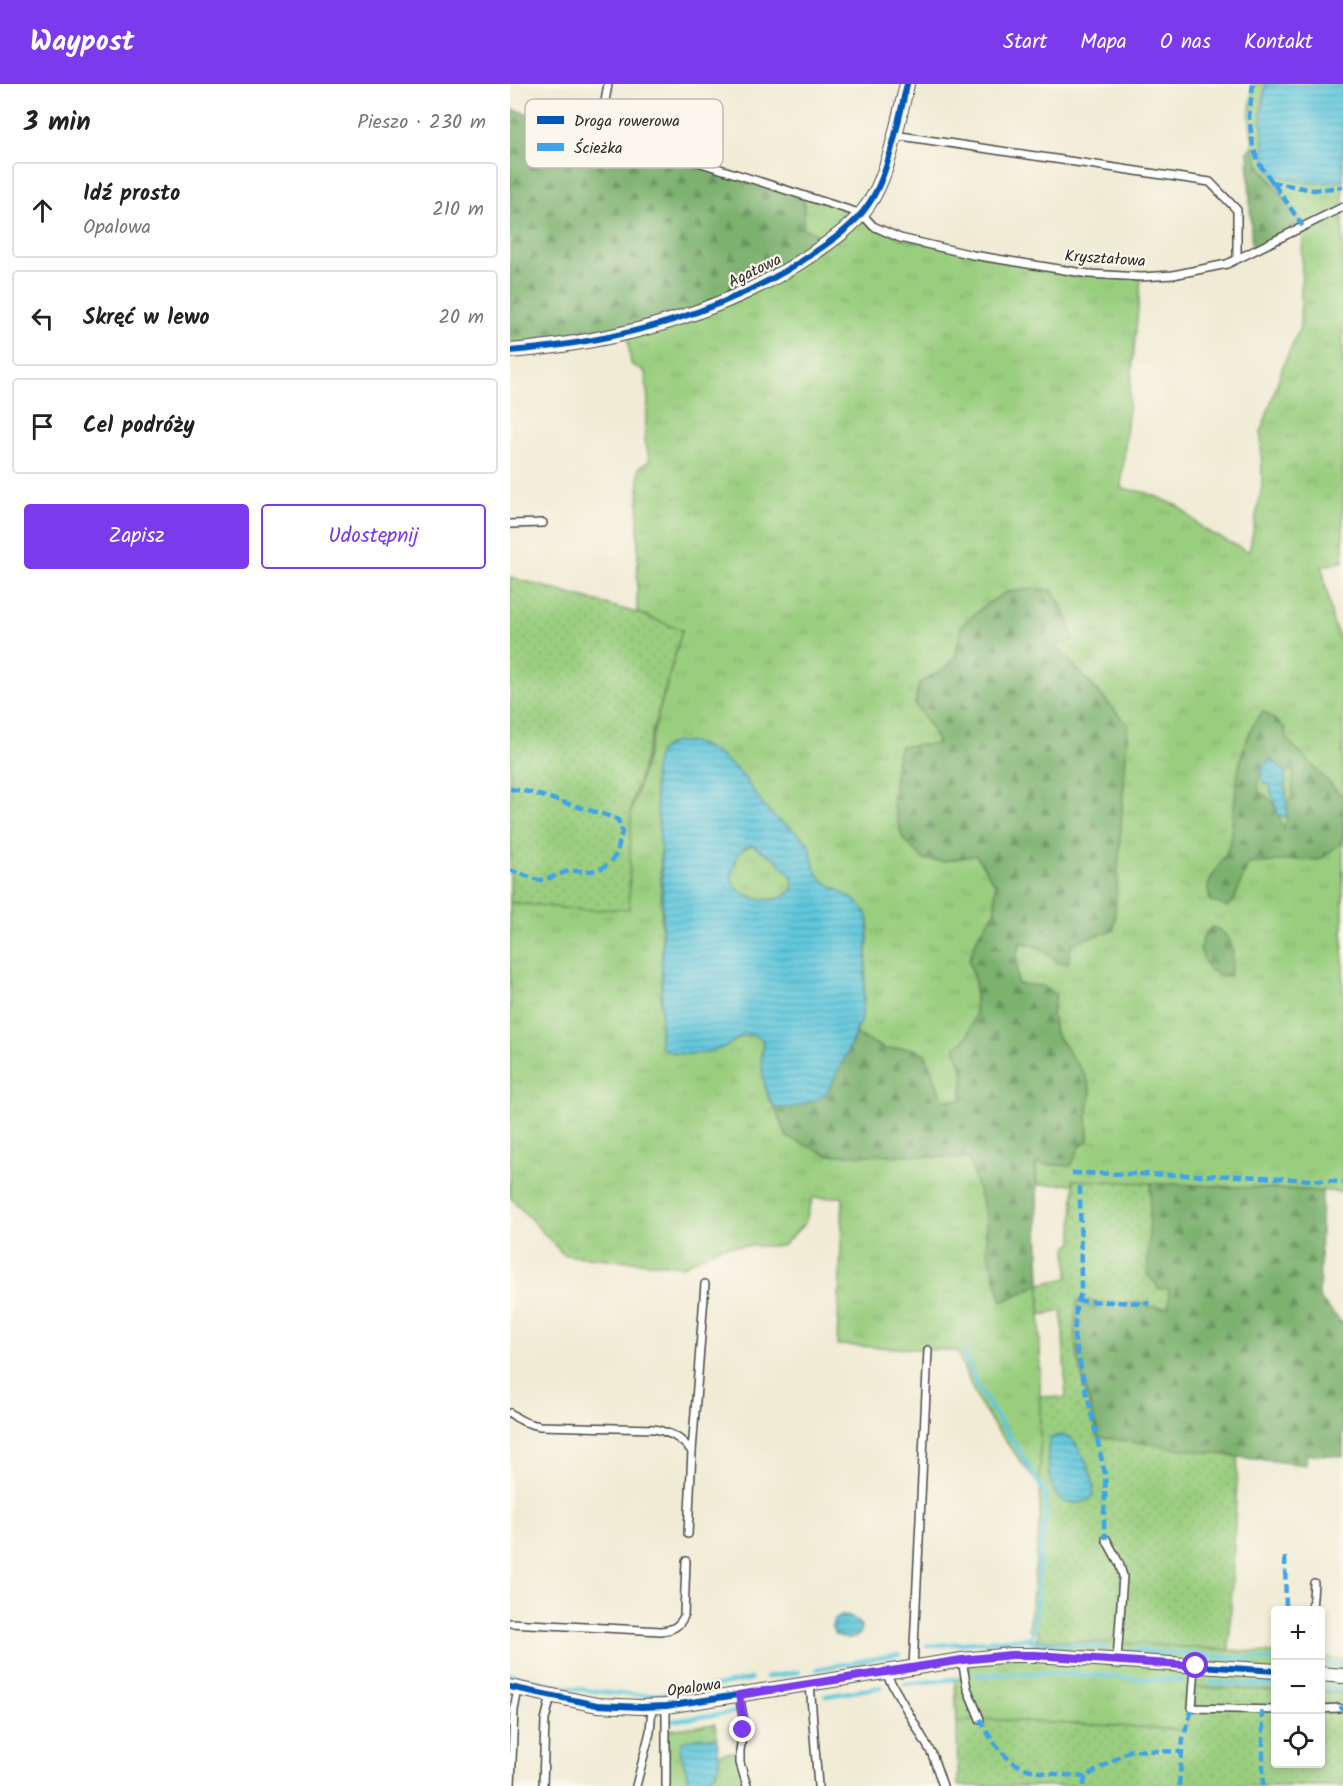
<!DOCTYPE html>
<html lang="pl">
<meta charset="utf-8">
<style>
body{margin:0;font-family:Kalam,sans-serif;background:#f6f6f6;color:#222}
.controls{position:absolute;right:18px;bottom:18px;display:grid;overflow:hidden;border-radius:6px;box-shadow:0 3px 9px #0003}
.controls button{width:54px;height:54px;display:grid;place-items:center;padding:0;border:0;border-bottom:2px solid #e0e0e0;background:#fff;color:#222;font:30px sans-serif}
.stop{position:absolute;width:18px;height:18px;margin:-14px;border:4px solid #7c3aed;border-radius:50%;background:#fff}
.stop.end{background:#7c3aed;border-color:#fff;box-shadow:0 2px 6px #0008}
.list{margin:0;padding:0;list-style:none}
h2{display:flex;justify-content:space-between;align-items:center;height:78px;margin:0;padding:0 24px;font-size:26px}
h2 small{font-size:20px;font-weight:400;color:#767676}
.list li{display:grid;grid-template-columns:39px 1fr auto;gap:18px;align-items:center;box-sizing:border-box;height:96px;margin:0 12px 12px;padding:0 12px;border:2px solid #e0e0e0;border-radius:6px}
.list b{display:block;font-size:22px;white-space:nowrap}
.list p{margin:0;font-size:20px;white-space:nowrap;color:#767676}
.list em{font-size:20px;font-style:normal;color:#767676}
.actions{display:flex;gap:12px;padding:18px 24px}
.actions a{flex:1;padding:14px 0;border:2px solid #7c3aed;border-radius:6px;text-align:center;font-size:21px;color:#7c3aed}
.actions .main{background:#7c3aed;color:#fff}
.icon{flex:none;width:33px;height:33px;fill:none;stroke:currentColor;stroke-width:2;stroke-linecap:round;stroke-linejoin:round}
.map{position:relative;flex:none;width:833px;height:1702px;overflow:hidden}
header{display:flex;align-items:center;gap:36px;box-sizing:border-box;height:84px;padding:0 30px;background:#7c3aed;color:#fff}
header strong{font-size:28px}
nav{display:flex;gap:33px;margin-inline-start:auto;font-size:21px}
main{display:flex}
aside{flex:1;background:#fff}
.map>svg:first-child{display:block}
</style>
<header>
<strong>Waypost</strong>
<nav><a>Start</a><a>Mapa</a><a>O nas</a><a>Kontakt</a></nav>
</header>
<main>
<aside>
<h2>3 min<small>Pieszo · 230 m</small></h2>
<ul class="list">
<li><svg class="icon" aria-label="ahead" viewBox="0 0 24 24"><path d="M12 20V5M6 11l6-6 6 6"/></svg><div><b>Idź prosto</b><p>Opalowa</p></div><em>210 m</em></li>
<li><svg class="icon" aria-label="left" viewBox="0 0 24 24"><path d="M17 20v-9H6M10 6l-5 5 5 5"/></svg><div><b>Skręć w lewo</b></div><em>20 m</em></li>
<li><svg class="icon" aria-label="arrive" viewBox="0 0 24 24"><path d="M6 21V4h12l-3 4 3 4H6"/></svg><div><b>Cel podróży</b></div></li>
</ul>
<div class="actions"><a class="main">Zapisz</a><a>Udostępnij</a></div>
</aside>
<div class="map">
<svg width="833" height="1702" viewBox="0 0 833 1702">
<defs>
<pattern id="grass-tufts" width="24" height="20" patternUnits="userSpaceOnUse" patternTransform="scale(1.5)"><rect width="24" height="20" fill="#9ace7f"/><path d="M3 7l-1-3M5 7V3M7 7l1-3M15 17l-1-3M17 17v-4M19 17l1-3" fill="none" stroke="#85b16e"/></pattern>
<pattern id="forest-firs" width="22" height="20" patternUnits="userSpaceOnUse" patternTransform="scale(1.5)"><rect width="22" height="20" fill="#7bb16e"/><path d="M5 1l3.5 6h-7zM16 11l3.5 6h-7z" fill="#65905b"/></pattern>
<pattern id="wetland-marsh" width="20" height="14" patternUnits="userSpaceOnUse" patternTransform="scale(1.5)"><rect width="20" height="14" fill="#9ace7f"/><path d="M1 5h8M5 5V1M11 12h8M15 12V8" fill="none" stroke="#85b16e"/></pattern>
<pattern id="garden-dots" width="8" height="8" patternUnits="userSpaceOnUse" patternTransform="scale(1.5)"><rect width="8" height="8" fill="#9ace7f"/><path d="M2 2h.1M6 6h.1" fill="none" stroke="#85b16e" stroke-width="1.8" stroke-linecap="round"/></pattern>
<pattern id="water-rules" width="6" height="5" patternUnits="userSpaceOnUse" patternTransform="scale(1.5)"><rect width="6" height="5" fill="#60c8dd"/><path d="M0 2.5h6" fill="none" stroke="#4fa3b3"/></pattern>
</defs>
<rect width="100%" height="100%" fill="#fbf7ec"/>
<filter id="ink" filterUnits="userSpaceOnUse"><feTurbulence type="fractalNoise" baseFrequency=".0167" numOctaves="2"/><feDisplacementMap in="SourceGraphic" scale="12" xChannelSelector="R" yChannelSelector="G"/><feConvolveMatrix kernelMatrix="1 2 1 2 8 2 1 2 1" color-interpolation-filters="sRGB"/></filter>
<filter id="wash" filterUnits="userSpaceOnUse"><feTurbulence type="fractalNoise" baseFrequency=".008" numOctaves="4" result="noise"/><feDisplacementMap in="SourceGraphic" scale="24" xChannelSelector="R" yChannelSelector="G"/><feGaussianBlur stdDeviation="1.35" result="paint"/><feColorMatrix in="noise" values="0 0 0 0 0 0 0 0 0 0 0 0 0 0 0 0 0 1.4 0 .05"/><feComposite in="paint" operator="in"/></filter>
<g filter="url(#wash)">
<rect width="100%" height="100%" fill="#f0ebd4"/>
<g fill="url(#grass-tufts)" stroke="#627c55" stroke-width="1.5">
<path d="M743,0h13l-5,30 59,69 23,-2v381l-21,4 11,57 10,24v545l-270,-12 1,4 -38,1 -1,-21 44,-16 9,-8 -1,-24 4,-25 -36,-58 -3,-18 -10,-29 -25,-2v-31l4,-11 18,5 20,15 47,-262 -52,-56 20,-4 -9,-28 -13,-22 -91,36 -5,29 -10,13 -27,16 -4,20 16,24 7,17 7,116 31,-6 19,29v28l-16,22 -10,26 6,22v33l-8,23 -12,9 9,27 -3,26h-18l-18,-46 -15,-6 -25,1 -29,-15 6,-17 2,-18 5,-78 -12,-19 -29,-18 -10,-9 -4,-7 -4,-21 -13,-14 -24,-16 -16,-18 -10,-18 -26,-24 -23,-13 -44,39 6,55 2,112 -2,96 72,-3c9,-8 21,-12 31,-2l-2,15 4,30 4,13 6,9 12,28 123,19 59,4 17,57 1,33 15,53 38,-18v203c-19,-27 -41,-52 -58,-80 -11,-18 -17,-37 -25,-56l-120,-6 6,-148 -30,1 -8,25 -23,23h-60l-39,20 -119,-11 -54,-58v-295l71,8 50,-97 51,-183 -45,-17 2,-145 11,-8 -6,-21 4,-38 -3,-29 -14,-8 -4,-32 203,-91 -27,-13 1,-32 58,18 5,6 33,18 151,30 90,9 -20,211 27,5 30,13 27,24 44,22 13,-66 -1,-54 22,-66 17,-39 3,-100 -15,-23 -30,-42 -5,-16 -4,-29z"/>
<path d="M242,761l24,14 16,18 2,11c-5,7 -16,12 -25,12 -11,1 -32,-7 -36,-18 -3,-6 0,-12 2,-18 3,-12 4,-15 17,-19z"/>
<path d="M604,1554h10v5l150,10 1,-2v40l-80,-4 -3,21 -7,22 -205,-11 -23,4 -2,-44 10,-2 -3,-17 72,-5 2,-16 74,4z"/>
<path d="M810,1573l23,2v34l-22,-1z"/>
<path d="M205,1640l2,16 -5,-2 -29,24 6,18 -9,6h-14l1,-56z"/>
<path d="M230,1667l7,35h-47l2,-5 17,-15 -1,-12z"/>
</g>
<g fill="url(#forest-firs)" stroke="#536e4c" stroke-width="1.5">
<path d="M0,25l112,29 182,58 -1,32 28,13 -20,15 -137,63 -164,32z"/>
<path d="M743,62l8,22 27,36 15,23 -51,26 -4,-103z"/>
<path d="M524,505l18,1 13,22 9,28 -19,5 73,80 -14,205 -42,13 -4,20 -9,-1 -20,-15 -18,-5 -4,11v31l25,2 14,9 -4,20 3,18 30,42 6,16 -4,25 1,24 -9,8 -8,18 -35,-2 4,120 -38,18 -15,-53 -1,-33 -17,-57 -59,-4h-82l-41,-18 -12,-29h12l59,-53 10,-21 29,15 25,-1 15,6 18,46h18l3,-26 -9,-27 12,-9 8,-23v-33l-6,-22 10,-26 16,-22v-28l-19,-29 -31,6 -21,-1 -21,-21 -10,-35 2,-37 5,-21 38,-2 -7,-16 -16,-24 4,-21 27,-15 10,-13 5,-29 23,-20 22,-14z"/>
<path d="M753,627l22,17 1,10 57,59v45l-24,18h-26l-45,4 -14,37 -7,6 -17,-6c-1,-4 -2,-10 -2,-14 3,-15 18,-27 21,-42 9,-44 3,-97 34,-134z"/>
<path d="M702,843c25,10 23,26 18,49l-10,-1 -12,-6 -8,-20 4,-14z"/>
<path d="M641,1099l171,8 -3,107 24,26v132l-36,-2 -1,11 -68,-8 -140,-20 -22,-87c-2,-16 -3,-33 1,-49l72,2v4l8,-18v-4l-10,-9z"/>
</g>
<path fill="url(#wetland-marsh)" stroke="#627c55" stroke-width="1.5" d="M760,675l15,12h9l-2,25 -5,7v14l-3,13c-6,-16 -8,-30 -25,-38 -2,-13 1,-23 11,-33z"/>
<g fill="url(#garden-dots)" stroke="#627c55" stroke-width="1.5">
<path d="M0,493l127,36 45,17 -50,173 -1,10 -2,96 -48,1 -71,-8z"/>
<path d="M563,1096l78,3 -4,92 10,10v4h12v18h-20v-4l-72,-2c-10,39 11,97 21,136l140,20 -9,193 -105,-7v-5h-10l-4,5 -74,-4 3,-8 -10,-1 11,-111v-123l26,2 -4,-87 -22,4v-31l28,-6 -1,-30 6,-6 1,-58z"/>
<path d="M684,1603l81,4 1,73h44l1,-72 22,1v93h-385l-1,-63 23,-4 205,11 7,-22z"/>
</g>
<g fill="url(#water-rules)" stroke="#467a84" stroke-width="1.5" fill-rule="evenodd">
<path d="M756,0h77v97l-23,2 -20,-1 -27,-8 -4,-5 -4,-8 -4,-47z"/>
<path d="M164,658c8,0 16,0 23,2 16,5 42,25 51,39 8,11 14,24 25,33 11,10 28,15 36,30 5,9 2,21 10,30 14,16 45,21 50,45l-7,96 -16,38 -20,39 -8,5 -19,7 -12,2h-12c-13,-19 -15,-45 -12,-67 -5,-5 -10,-7 -17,-6 -8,1 -11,6 -17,10 -16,8 -55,15 -69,1 2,-68 5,-139 0,-207 -1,-25 -8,-49 -5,-74 2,-13 8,-18 19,-23zM242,761l24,14 16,18 2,11c-5,7 -16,12 -24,12 -12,1 -33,-7 -37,-18 -3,-6 0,-12 2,-18 3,-11 5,-15 17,-19z"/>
<path d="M760,675l15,12 2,46 -9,-2 -9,-31 -6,-2c-4,-11 -1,-15 7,-23z"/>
<path d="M551,1351c4,1 6,1 9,3 10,7 31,49 21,60 -5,6 -19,6 -27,4 -4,-3 -7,-6 -10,-11 -5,-10 -9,-44 -3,-53z"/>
<path d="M331,1532c9,0 13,2 20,10l-1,8c-7,6 -17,4 -25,0l-3,-7 2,-7z"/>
<path d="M190,1653l12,1 5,2c3,18 6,36 -15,41l-2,5h-20l9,-6 -9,-30 2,-8c6,-3 13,-2 18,-5z"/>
</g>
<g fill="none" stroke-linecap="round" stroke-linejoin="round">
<g stroke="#60c8dd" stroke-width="4.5">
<path d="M453,1268l16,38 39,59 27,44 1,17 -6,47 -5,63 -4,20"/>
<path d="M417,1562l100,-8 8,4 72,6"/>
<path d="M618,1566l144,10"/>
<path d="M810,1579l23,2"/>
<path d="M307,1585l82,-15"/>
<path d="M0,1591c44,10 86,19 132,20 35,0 74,-9 109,-16"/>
<path d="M466,1591l74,-2 134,8"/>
<path d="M257,1593l32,-5"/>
<path d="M700,1599l66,3"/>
<path d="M395,1600l50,-5"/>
<path d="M810,1604l23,1"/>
<path d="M316,1612l55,-9"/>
<path d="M162,1637l64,-9"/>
</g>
</g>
</g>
<g filter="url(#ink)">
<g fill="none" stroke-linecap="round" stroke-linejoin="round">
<g stroke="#494844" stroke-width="10">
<g id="lane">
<path d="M98,0c-3,21 -9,33 5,51l249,79 11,12 27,12 73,17 116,19 52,3 32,-2 54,-11 116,-57"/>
<path d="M384,51l316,47 27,28v49"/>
<path d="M0,440l33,-1"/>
<path d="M0,1329c10,8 18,11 30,13l115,3c18,5 24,8 37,22l-4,83"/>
<path d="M182,1367l13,-167"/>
<path d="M596,1455l13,24 4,13 -6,84"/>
<path d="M802,1526l2,-27"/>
<path d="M0,1539l151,8c11,-1 18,-4 23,-15l2,-55"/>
<path d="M452,1576l5,28 13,31"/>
<path d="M685,1582l-3,42 84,2"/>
<path d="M403,1584l15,-318"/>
<path d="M375,1588l47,82 11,32"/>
<path d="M300,1600l8,102"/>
<path d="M229,1611l5,27 -4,29v12l7,23"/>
<path d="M810,1625l19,-1"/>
<path d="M1,1702l3,-76 4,-21"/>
<path d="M33,1702l2,-66 6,-24"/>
<path d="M126,1702l14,-54 2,-25"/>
<path d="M156,1702v-80"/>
</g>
</g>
<g stroke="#494844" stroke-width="16">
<g id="street">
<path d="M0,267c107,-9 219,-38 308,-101 22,-15 42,-30 55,-53 17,-29 26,-80 34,-113"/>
<path d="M810,1590l23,2"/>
<path d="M0,1603l87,18 44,2 25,-1 296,-46 49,-5h24l241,16"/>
</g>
</g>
<use href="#lane" stroke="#fff" stroke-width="7"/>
<use href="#street" stroke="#fff" stroke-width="14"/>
<g stroke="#3ea3eb" stroke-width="4.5" stroke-dasharray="9 4.5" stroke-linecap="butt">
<path d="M743,0l-4,33 4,29 5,16 30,42 15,23"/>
<path d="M761,98l42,8 30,-3"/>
<path d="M0,705l19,3 83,25 6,3 4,11 -5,22 -6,9 -9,6 -11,3h-22l-26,9h-5l-28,-10"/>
<path d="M562,1089l173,3 98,6"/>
<path d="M570,1102l1,106 -5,16 -2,29 31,137c2,22 -4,44 1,65"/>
<path d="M567,1217l72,2"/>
<path d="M775,1473l1,53"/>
<path d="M829,1624h4"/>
<path d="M751,1626l2,17v59"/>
<path d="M470,1635c29,56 47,52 105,58"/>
<path d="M574,1702l1,-9 46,-27 51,2"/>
<path d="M669,1702l4,-47 9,-31"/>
</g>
<g stroke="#fbf7ec" stroke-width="10">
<g id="cycleway">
<path d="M0,267c107,-9 219,-38 308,-101 22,-15 42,-30 55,-53 17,-29 26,-80 34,-113"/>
<path d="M0,1603l87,18 44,2 25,-1 296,-46 49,-5h24l241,16"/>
</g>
</g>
<use href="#cycleway" stroke="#0057b8" stroke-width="6"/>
</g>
</g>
<g fill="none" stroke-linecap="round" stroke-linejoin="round" filter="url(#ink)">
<path stroke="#7c3aed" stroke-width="8" d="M233,1646l1,-8 -5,-27 223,-35 49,-5h24l161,11"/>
</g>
<g text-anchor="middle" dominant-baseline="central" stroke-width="4.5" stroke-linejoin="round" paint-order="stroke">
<g font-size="16" fill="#2b2b2b" stroke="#fbf7ec">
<text transform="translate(595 175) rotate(4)">Kryształowa</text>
<text transform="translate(245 187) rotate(-26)">Agatowa</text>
<text transform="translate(184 1604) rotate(-8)">Opalowa</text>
</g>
</g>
<rect x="15" y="15" width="198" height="69" rx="9" fill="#fbf7ec" stroke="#bdbab2" stroke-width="1.5"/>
<rect x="27" y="32" width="27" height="8" fill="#0057b8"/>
<rect x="27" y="59" width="27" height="8" fill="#3ea3eb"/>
<g font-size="16" fill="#2b2b2b">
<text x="64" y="42">Droga rowerowa</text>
<text x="64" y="69">Ścieżka</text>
</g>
</svg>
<div class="controls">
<button>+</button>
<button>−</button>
<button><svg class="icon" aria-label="locate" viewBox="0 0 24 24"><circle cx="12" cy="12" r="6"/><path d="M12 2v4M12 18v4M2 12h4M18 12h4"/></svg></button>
</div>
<div class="stop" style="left:686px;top:1582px"></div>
<div class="stop end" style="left:233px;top:1646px"></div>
</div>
</main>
